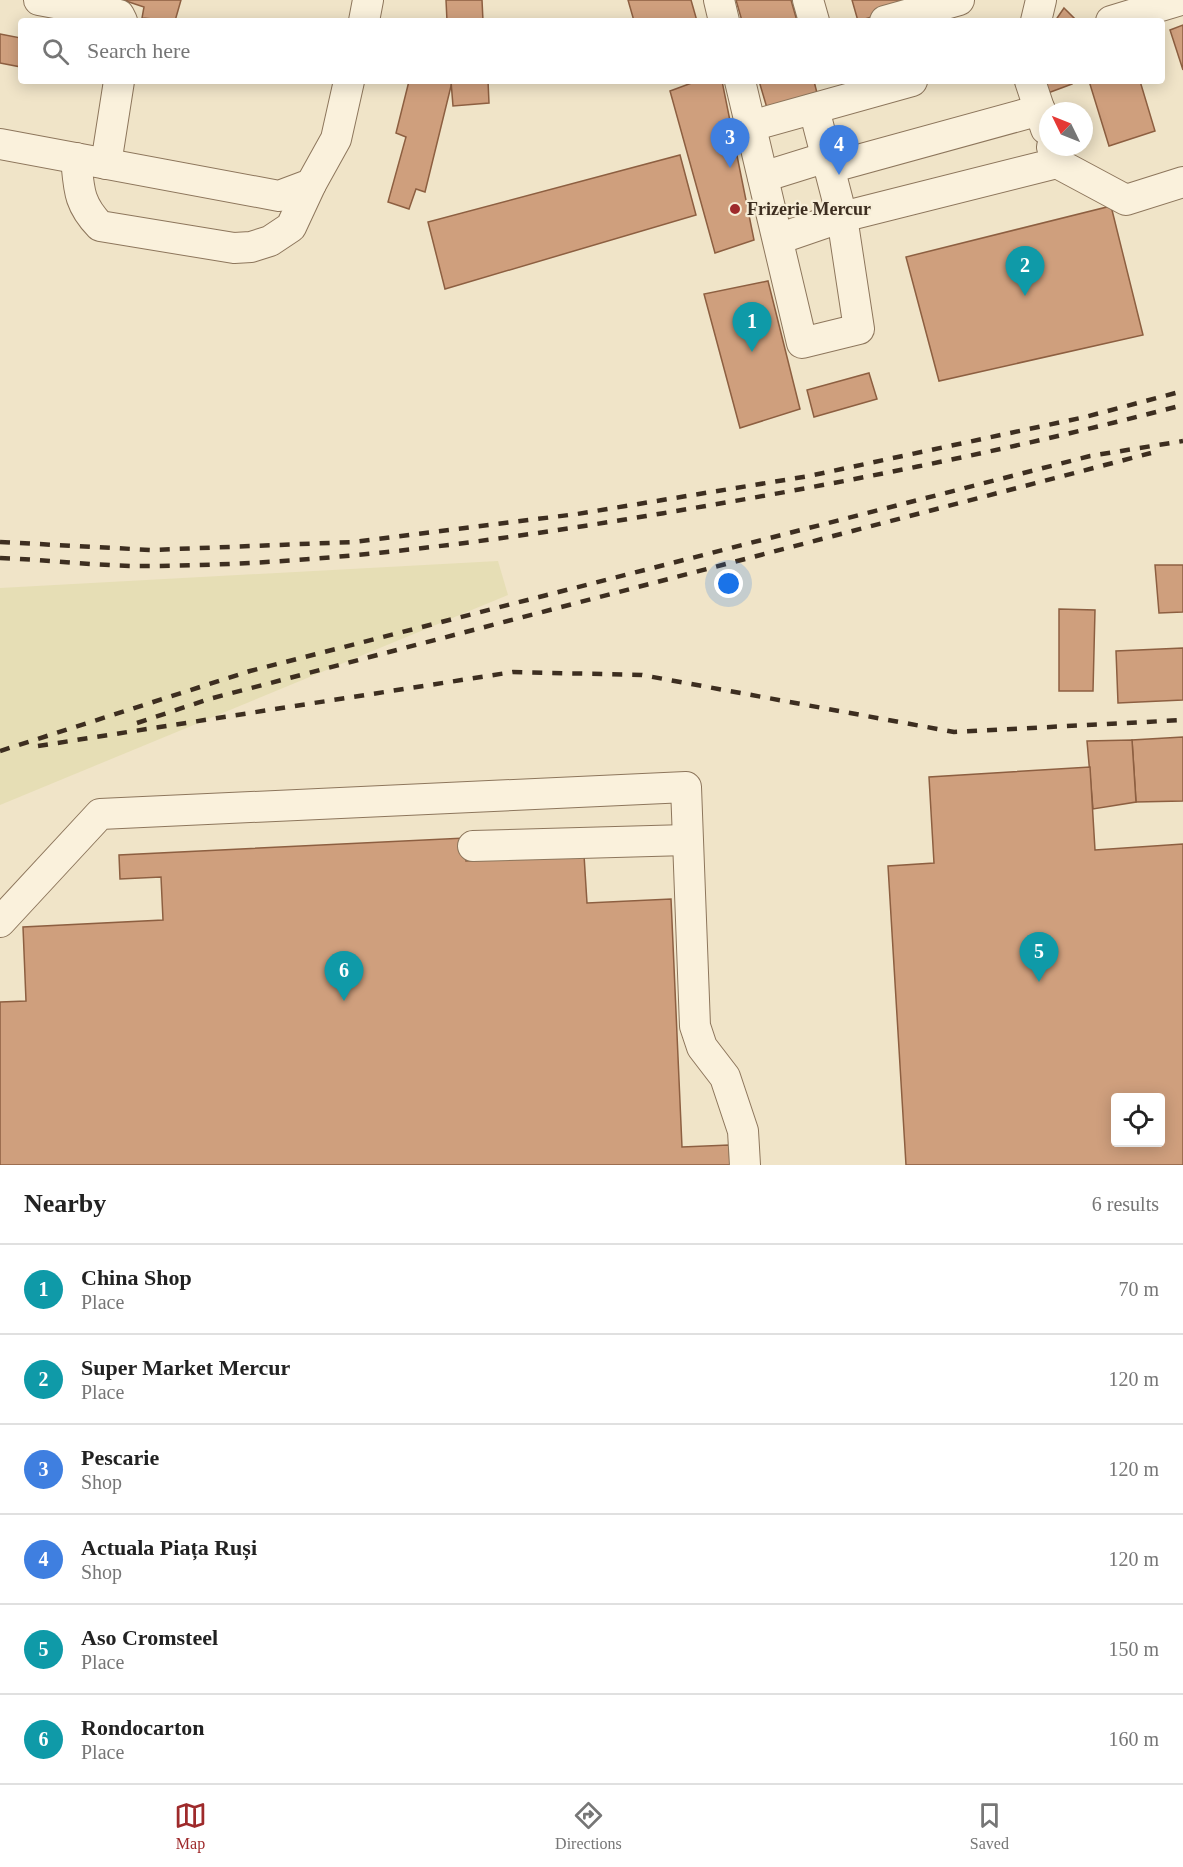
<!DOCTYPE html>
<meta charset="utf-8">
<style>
body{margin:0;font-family:"Times New Roman",serif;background:#f2f2f2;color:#222}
.controls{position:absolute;right:18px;bottom:18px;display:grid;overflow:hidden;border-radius:6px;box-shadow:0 3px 15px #0003}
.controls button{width:54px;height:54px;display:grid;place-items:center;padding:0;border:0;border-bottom:2px solid #e0e0e0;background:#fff;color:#222;font:30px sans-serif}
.compass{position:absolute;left:1039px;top:102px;width:54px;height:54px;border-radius:50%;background:#fff;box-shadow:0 3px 15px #0003;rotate:313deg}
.you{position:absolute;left:729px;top:584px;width:21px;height:21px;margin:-15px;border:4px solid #fff;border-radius:50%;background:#1a73e8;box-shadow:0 0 0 9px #1a73e833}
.badge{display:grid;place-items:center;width:39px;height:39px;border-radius:50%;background:#9e2a2b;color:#fff;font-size:20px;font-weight:700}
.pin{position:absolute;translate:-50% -50px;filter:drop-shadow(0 2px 3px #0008)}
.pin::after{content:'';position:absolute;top:32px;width:21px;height:18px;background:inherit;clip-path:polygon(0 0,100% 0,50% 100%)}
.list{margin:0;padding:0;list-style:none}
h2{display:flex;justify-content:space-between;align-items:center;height:78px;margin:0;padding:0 24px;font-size:26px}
h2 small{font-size:20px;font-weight:400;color:#767676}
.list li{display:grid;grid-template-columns:39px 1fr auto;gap:18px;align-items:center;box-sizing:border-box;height:90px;padding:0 24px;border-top:2px solid #e0e0e0}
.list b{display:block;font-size:22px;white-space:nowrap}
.list p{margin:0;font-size:20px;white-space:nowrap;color:#767676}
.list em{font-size:20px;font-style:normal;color:#767676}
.icon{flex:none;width:33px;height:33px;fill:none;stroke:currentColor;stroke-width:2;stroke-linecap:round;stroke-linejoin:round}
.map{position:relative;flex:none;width:1183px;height:1165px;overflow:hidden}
.search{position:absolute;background:#fff;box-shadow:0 3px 15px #0003;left:18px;right:18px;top:18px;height:66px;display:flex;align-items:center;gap:15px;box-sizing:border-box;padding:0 21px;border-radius:6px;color:#767676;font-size:22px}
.sheet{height:618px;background:#fff}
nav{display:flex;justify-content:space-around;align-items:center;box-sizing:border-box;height:84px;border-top:2px solid #e0e0e0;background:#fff;font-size:16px;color:#767676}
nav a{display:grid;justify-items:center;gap:3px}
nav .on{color:#9e2a2b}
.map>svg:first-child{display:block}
</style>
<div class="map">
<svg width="1183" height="1165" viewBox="0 0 1183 1165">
<rect width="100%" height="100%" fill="#f0e4c8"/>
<path fill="#e6deb5" d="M498,561l10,34 -508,210v-217z"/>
<g fill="#cf9f7d" stroke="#8d5f41" stroke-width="1.5" fill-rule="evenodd">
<path d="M123,0h58l-6,21 -33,-3 2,-11z"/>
<path d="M446,0h36l1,21h-36z"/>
<path d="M628,0h63l6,21h-63z"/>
<path d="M736,0h55l6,21h-55z"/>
<path d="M852,0h78l-72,21z"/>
<path d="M1064,8l11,11 -1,2h-19z"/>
<path d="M1183,25v45l-13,-40z"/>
<path d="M0,34l21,4v29l-21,-4z"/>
<path d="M409,81l43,1 -27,110 -9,-3 -7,20 -21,-7 18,-65 -10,-4z"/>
<path d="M451,81h37l1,22 -36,3z"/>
<path d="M697,81h25l32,159 -39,13 -45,-162z"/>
<path d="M759,81h55l3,12 -50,15z"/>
<path d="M1045,81h26l1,3 -24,9z"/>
<path d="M1089,81h51l15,50 -46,15z"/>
<path d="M680,155l16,60 -251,74 -17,-67z"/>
<path d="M1111,206l32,129 -204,46 -33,-124z"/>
<path d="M768,281l32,128 -60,19 -36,-134z"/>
<path d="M869,373l8,26 -63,18 -7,-27z"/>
<path d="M1155,565h28v47l-24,1z"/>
<path d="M1059,609l36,1 -2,81h-34z"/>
<path d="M1183,648v52l-65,3 -2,-52z"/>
<path d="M1183,737v64l-47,1 -4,-62z"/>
<path d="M1132,740l4,62 -43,7 -6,-68z"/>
<path d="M1090,767l5,83 88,-6v321h-277l-18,-299 46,-3 -5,-86zM1116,1098h44v44h-44z"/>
<path d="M465,838l1,23 118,-6 3,48 84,-4 11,248 47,-2 1,20h-730v-163l26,-1 -3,-74 140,-7 -2,-43 -41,2 -1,-24z"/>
</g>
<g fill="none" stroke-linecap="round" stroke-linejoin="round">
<g stroke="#8d765c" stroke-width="32">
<g id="minor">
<path d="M39,0l80,15 3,6"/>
<path d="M719,0l5,21"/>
<path d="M808,0l6,21"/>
<path d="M364,21l4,-21"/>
<path d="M885,21l74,-21"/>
<path d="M1036,21l5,-21"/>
<path d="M1111,21l70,-21"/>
<path d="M740,81l62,262 57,-14 -17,-112 215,-54 -5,-16"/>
<path d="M1030,81l16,48"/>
<path d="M751,126l161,-45"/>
<path d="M0,144l279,52 32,-12 25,-45 13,-58"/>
<path d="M76,158c3,31 2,45 24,68l134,22 17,-1 19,-6 21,-14 20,-43"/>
<path d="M1057,163l69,37 57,-18"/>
<path d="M106,164l13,-83"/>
<path d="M829,168l211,-58"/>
<path d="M763,177l64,-20"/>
<path d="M778,239l64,-22 -28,-108"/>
<path d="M473,846l214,-6"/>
<path d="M0,922l100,-108 586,-27 9,239 7,21 23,30 18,54 2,34"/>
</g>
</g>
<use href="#minor" stroke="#faf1dc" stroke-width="30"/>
<g stroke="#3d2e20" stroke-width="4.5" stroke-dasharray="10 10" stroke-linecap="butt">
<path d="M0,542l151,8 202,-8 224,-28 232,-38 276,-59 98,-26"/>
<path d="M0,558c52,2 104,9 156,8 179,-2 356,-27 532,-57 166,-28 332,-61 495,-104"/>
<path d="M137,723l72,-24 942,-246"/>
<path d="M38,746l475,-74 129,3 312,57 229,-12"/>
<path d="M0,751l250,-80 840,-215 93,-15"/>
</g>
</g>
<circle fill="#9e2a2b" stroke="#f7eed8" stroke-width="2" cx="735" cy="209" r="6"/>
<g text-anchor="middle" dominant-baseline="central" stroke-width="4.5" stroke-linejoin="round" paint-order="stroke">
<g font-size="18" font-weight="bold" fill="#3d2e20" stroke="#f7eed8" text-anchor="start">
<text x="747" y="209">Frizerie Mercur</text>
</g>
</g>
</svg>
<div class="controls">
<button><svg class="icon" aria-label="locate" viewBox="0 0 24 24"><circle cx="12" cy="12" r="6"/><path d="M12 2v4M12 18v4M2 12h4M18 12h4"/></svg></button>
</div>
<svg class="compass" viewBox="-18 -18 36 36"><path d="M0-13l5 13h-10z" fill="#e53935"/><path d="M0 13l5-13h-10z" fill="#767676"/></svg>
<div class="you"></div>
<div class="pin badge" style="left:752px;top:352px;background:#0f9aa8">1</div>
<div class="pin badge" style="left:1025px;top:296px;background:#0f9aa8">2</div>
<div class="pin badge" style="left:730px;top:168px;background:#3f7fe0">3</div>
<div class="pin badge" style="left:839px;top:175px;background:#3f7fe0">4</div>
<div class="pin badge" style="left:1039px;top:982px;background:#0f9aa8">5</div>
<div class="pin badge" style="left:344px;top:1001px;background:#0f9aa8">6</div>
<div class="search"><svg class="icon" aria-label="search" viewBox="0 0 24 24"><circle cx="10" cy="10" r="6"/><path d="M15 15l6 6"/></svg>Search here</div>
</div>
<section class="sheet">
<h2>Nearby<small>6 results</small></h2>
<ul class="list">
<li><span class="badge" style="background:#0f9aa8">1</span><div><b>China Shop</b><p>Place</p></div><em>70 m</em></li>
<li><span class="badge" style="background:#0f9aa8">2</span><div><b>Super Market Mercur</b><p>Place</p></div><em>120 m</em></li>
<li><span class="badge" style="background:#3f7fe0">3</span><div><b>Pescarie</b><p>Shop</p></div><em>120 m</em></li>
<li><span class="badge" style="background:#3f7fe0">4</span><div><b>Actuala Piața Ruși</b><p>Shop</p></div><em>120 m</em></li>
<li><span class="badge" style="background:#0f9aa8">5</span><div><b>Aso Cromsteel</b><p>Place</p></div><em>150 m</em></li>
<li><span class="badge" style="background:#0f9aa8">6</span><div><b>Rondocarton</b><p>Place</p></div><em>160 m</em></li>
</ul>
</section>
<nav>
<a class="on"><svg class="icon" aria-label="map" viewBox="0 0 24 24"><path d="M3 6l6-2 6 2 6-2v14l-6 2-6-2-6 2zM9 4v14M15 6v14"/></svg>Map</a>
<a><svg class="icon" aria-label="directions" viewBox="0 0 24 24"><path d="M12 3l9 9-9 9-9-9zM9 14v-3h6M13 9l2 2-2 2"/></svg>Directions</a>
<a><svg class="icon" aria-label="saved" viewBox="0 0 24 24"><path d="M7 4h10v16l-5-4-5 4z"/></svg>Saved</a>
</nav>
